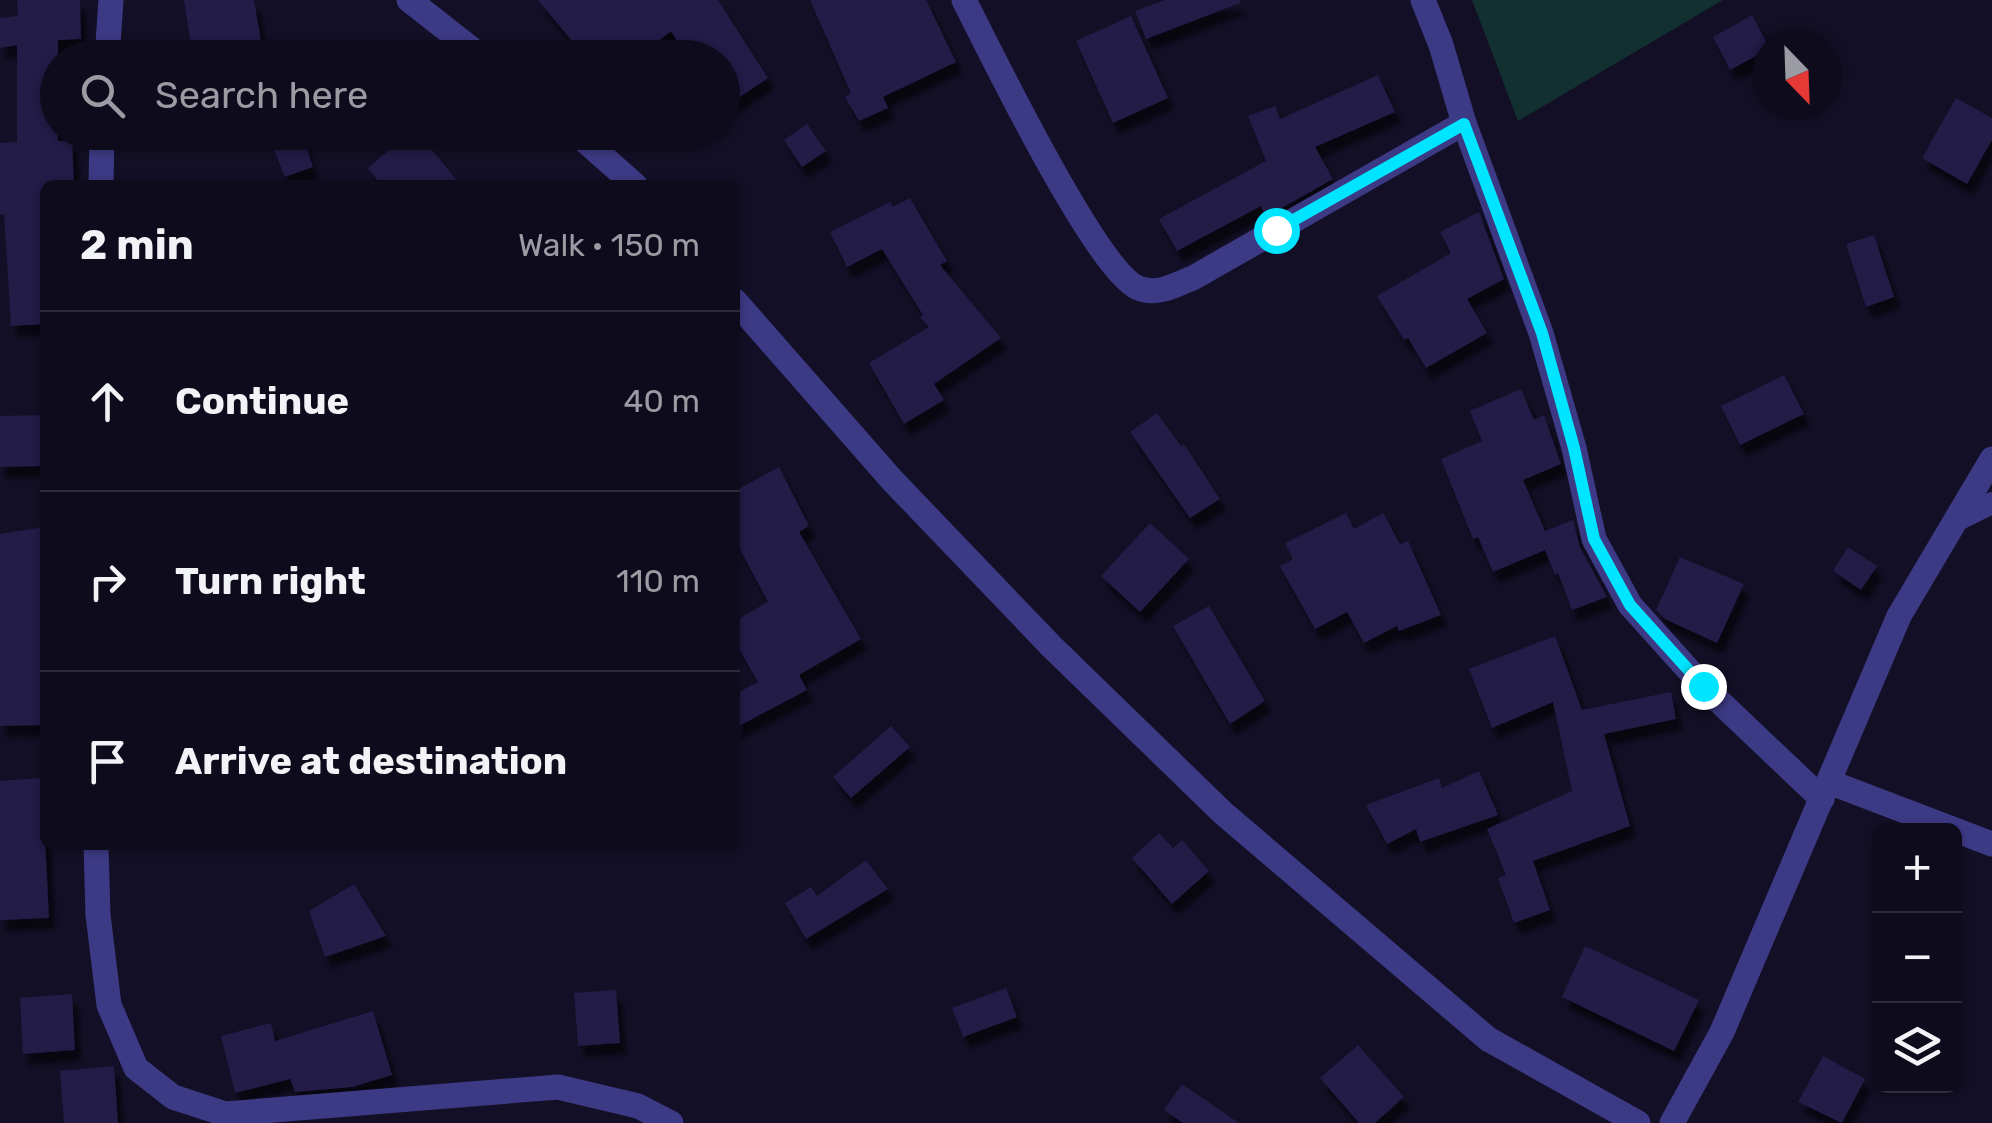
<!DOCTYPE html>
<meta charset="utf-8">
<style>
body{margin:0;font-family:Rubik,sans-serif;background:#1c1929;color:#f1f3f6}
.controls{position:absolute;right:30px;bottom:30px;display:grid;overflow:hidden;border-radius:15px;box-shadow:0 2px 8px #0004}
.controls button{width:90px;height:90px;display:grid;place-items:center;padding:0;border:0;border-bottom:2px solid #2e2b3b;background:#0e0b1c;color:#f1f3f6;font:50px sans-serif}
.compass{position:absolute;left:1752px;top:30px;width:90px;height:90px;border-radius:50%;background:#0e0b1c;box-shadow:0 2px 8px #0004;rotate:157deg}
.stop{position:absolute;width:30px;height:30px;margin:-22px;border:8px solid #00e5ff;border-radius:50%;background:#fff}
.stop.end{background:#00e5ff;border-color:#fff;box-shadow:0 2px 10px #0008}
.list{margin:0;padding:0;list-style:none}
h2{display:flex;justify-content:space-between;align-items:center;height:130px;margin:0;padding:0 40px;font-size:42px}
h2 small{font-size:32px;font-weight:400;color:#9b9ba3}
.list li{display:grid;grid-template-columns:65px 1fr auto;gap:30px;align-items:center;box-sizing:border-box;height:180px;padding:0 40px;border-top:2px solid #2e2b3b}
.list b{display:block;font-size:38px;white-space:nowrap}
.list em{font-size:32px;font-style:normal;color:#9b9ba3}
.icon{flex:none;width:55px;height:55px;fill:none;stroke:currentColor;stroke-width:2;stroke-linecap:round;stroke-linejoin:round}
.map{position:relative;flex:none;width:1992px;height:1123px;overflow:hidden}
.search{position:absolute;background:#0e0b1c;box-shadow:0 2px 8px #0004;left:40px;top:40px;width:700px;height:110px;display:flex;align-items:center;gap:25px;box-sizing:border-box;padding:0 35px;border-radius:55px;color:#9b9ba3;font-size:38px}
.panel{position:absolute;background:#0e0b1c;box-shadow:0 2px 8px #0004;left:40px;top:180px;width:700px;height:670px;border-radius:15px}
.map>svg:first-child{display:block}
</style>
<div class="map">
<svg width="1992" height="1123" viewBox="0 0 1992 1123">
<defs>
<filter id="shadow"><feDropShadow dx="6" dy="11" stdDeviation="2.5" flood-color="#0009"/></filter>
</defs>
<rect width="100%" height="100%" fill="#130f26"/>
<path fill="#12302f" d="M1472,0h251l-205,121z"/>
<g fill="#241b47" filter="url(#shadow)">
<path d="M17,0h63l1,39 -23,1v101l14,-1 2,45h-29v139l-34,2 -7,-112 -4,1v-72l17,-1v-97l-17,3v-30l18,-2z"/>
<path d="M184,0h70l10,58h-71z"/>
<path d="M538,0h180l50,78 -46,31v-51h-35l-16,-27 -33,27h-52z"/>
<path d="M810,0h116l30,62 -73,35 5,11 -29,13 -14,-24 6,-4z"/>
<path d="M1165,0h75v3l-94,36 -11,-28z"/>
<path d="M1752,15l16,30 -1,5 -37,20 -17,-33z"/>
<path d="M1131,16l37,82 -55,25 -37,-82z"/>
<path d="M1378,75l17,37 -80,35 18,32 -67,38 -5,-11 -84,45 -18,-32 107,-58 -18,-45 27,-10 5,13z"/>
<path d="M1956,98l36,20v22l-25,44 -45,-26z"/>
<path d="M807,124l19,27 -24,16 -18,-27z"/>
<path d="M290,132h11l12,35 -28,10 -15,-37z"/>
<path d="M410,132h7l44,53h-80l-13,-17z"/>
<path d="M910,198l37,63 -7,4 61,73 -67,46 10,16 -40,24 -35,-61 60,-36 -9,-10 3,-2 -41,-66 -35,18 -17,-35 60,-30 3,5z"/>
<path d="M1479,212l25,67 -37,20 20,34 -61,35 -18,-30 -4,2 -27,-44 74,-43 -11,-21z"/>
<path d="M1874,235l20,62 -28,10 -20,-63z"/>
<path d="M1784,375l20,39 -64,31 -19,-39z"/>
<path d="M1521,389l13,31 10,-5 17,49 -38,16 22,51 28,-11 7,27 27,50 -35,13 -14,-37 -3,2 -10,-25 -52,22 -15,-35 -5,2 -32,-80 41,-18 -12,-30z"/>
<path d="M1157,413l24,33 3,-2 36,55 -30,19 -60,-86z"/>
<path d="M45,415v51l-45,1v-51z"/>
<path d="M779,467l30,59 -10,6 62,107 -62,36 8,15 -72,38v-34l23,-12 -23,-40v-21l33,-19 -33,-62v-49z"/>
<path d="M1346,513l8,16 29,-16 17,31 8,-3 33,74 -42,16 -2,-5 -33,17 -17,-31 -32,17 -35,-63 13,-7 -8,-16z"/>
<path d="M1150,523l39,36 -49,53 -39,-36z"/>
<path d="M45,527v198l-45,1v-192z"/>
<path d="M1848,547l29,19 -16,24 -28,-19z"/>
<path d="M1680,557l64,27 -27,59 -52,-24 -9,-9z"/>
<path d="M1209,606l56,95 -35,23 -57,-98z"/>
<path d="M1555,636l27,74 89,-18 5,27 -72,15 26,92 -97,35 17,49 -36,13 -16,-45 8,-3 -19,-46 85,-38 -19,-89 -61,26 -23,-59z"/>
<path d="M891,726l19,21 -59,51 -18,-21z"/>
<path d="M1479,771l19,44 -78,27 -4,-13 -29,15 -21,-39 73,-27 3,10z"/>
<path d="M42,778l7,140 -49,2v-139z"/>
<path d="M1159,833l14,15 9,-8 27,31 -37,33 -40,-46z"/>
<path d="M866,860l22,29 -82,50 -21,-36 26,-16 6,9z"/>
<path d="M354,884l32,52 -61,21 -16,-46z"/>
<path d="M1585,946l114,54 -25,51 -112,-54z"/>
<path d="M1006,988l11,29 -54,20 -11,-29z"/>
<path d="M616,990l4,53 -42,3 -4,-53z"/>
<path d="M72,994l3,56 -52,4 -3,-56z"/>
<path d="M373,1011l19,64 -40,12 -57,5 -5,-13 -55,14 -14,-57 50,-13 4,18z"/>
<path d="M1358,1045l46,52 -29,26h-16l-39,-45z"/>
<path d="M1823,1056l42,23 -23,44 -44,-21z"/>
<path d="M114,1066l4,57h-54l-4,-52z"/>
<path d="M1182,1084l57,39h-56l-19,-13z"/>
</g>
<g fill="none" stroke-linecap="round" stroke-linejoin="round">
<path stroke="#3d3a85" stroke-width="22" d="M1954,522l38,-19"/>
<g stroke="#3d3a85" stroke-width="25">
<path d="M409,0l74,58"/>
<path d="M964,0c25,49 135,277 177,289 19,6 35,-5 52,-11l271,-155"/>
<path d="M1423,0l18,45 23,78 77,210 33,115 20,91 36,66 73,81 119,113"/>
<path d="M107,58l4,-58"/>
<path d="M575,132l60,53"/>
<path d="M101,185l1,-53"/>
<path d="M735,301l157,179 159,166 172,167 265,226 150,84"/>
<path d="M1829,782l163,62"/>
<path d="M96,845l2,70 11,90 27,63 37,29 52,17 333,-27 80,19 33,17"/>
<path d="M1672,1123l50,-91 177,-416 93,-157"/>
</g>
</g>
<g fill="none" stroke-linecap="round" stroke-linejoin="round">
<path stroke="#00e5ff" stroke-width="12" d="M1276,230l188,-106 78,209 32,115 20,91 36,66 73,81"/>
</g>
</svg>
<div class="controls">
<button>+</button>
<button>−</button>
<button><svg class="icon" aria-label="layers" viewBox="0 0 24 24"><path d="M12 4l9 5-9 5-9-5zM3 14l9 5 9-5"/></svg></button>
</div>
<svg class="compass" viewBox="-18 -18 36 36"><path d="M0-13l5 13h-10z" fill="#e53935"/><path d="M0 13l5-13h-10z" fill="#9b9ba3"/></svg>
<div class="stop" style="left:1276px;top:230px"></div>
<div class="stop end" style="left:1703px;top:686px"></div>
<div class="search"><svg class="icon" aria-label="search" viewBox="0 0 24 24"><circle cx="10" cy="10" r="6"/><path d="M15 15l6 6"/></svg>Search here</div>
<section class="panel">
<h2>2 min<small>Walk · 150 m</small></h2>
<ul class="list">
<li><svg class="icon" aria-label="ahead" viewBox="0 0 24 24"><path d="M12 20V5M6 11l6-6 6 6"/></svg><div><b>Continue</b></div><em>40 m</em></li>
<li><svg class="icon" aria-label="right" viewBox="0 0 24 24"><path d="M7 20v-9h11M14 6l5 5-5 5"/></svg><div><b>Turn right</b></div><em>110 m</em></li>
<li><svg class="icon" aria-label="arrive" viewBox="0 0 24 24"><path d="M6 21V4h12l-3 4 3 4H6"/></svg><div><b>Arrive at destination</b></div></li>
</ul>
</section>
</div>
